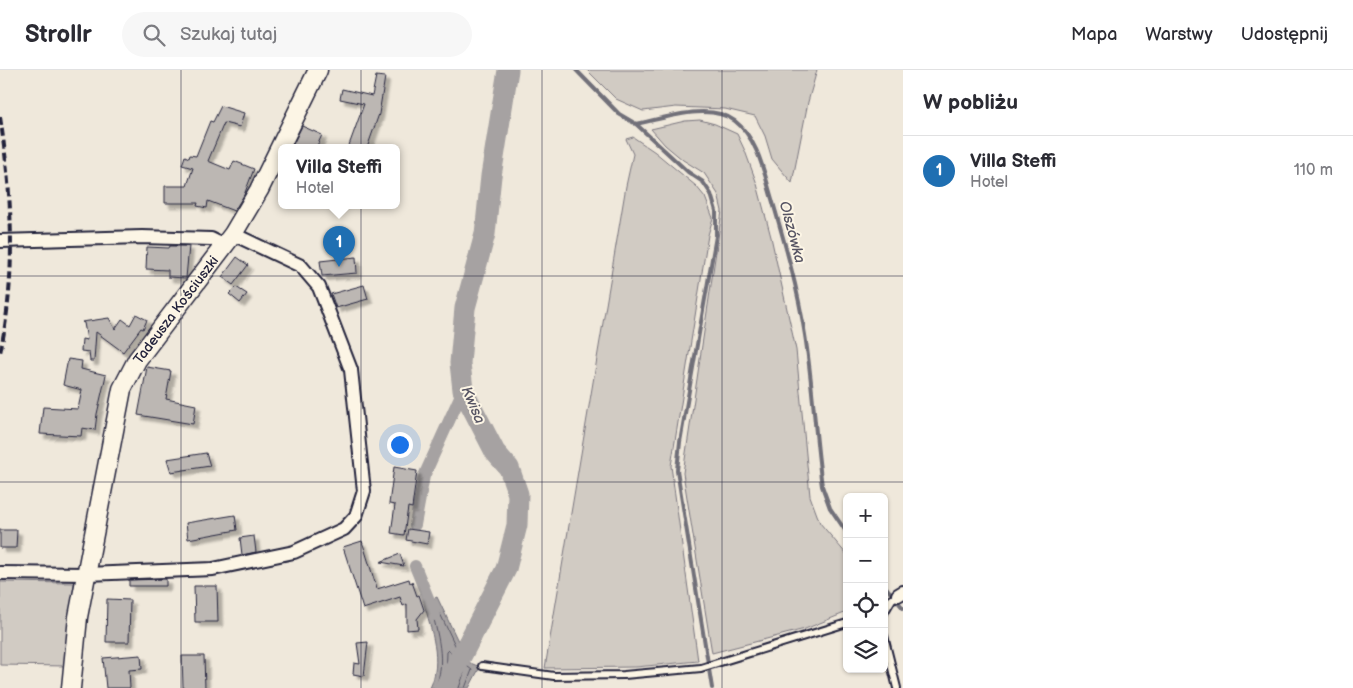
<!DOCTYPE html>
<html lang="pl">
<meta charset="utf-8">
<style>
body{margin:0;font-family:"Balsamiq Sans",sans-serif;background:#f7f7f7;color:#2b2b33}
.controls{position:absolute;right:15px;bottom:15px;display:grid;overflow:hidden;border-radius:8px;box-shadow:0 1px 4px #0004}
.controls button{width:45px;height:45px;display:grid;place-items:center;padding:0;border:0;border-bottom:1px solid #e1e1e2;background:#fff;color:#2b2b33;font:25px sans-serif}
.you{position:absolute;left:399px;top:374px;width:18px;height:18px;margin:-12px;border:4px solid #fff;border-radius:50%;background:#1a73e8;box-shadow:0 0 0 8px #1a73e833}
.badge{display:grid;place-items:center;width:32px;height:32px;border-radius:50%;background:#1f6fb2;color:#fff;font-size:16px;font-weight:700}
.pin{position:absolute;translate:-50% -41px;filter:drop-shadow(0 1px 2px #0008)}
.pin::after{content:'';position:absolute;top:26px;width:18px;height:15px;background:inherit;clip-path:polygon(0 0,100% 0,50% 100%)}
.popup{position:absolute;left:278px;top:74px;width:122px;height:65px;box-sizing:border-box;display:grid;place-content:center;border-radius:8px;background:#fff;filter:drop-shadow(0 1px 4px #0005);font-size:16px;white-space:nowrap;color:#7c7c81}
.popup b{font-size:19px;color:#2b2b33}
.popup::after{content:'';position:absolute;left:50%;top:100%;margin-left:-10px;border:10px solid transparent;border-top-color:#fff}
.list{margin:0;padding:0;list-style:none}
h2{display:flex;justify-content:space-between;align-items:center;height:65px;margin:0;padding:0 20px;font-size:21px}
h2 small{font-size:16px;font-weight:400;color:#7c7c81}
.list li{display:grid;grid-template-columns:32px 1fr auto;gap:15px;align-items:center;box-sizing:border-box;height:70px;padding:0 20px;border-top:1px solid #e1e1e2}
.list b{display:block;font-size:19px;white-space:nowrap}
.list p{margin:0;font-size:16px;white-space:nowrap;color:#7c7c81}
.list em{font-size:16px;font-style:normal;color:#7c7c81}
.icon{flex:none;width:28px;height:28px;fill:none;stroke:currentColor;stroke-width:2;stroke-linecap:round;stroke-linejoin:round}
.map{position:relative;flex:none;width:903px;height:618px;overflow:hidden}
header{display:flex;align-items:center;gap:30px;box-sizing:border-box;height:70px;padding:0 25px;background:#fff;border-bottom:1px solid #e1e1e2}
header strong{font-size:24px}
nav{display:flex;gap:28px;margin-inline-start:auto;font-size:18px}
.search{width:350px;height:45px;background:#f7f7f7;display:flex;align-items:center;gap:12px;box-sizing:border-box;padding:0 18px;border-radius:28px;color:#7c7c81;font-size:19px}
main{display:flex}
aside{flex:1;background:#fff}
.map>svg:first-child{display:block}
</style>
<header>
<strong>Strollr</strong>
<div class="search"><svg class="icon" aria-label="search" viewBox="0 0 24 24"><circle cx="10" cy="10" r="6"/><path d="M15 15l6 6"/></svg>Szukaj tutaj</div>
<nav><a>Mapa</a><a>Warstwy</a><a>Udostępnij</a></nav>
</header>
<main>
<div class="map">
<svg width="903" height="618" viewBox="0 0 903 618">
<defs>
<filter id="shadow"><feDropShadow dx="4.5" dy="4.5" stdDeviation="1" flood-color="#0004"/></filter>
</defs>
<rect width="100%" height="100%" fill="#efe8db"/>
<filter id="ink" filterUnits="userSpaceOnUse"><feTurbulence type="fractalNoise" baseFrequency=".02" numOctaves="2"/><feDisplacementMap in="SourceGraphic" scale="10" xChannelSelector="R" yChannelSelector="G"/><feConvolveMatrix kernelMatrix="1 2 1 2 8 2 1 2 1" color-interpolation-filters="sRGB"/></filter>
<g filter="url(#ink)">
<g fill="#d1cbc3" stroke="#7a767f">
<path d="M587,0h230l-9,32 -16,81 -20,-24 -7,-23 -10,-20 -30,-7 -49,-2 -33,4 -27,-12z"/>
<path d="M700,50l15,4 22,10 8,17 12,33 14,53 25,113 14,146 10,27 27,32v57l-42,17 -93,24 -29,-180 39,-262 -4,-17 -14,-21 -21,-13 -18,-15 -14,-16 34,-8z"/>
<path d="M633,67l22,15 41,34 9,11 8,21 -5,17 -37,231 27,195 -62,6 -91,1 81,-482 7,-32 -7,-15z"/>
<path d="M0,512l74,1 -7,83 -67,-1z"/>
</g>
<path fill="#a6a2a2" stroke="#716f79" d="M437,527l31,65 12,5 -11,21h-39c13,-27 1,-58 -6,-85z"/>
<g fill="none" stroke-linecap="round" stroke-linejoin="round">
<g stroke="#575564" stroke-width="1">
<path d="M435,618c12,-26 2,-55 -4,-81l3,-3 2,1 28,59 8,6 -7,18"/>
<path d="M442,618l4,-9 1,-27 2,-2 15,23 -5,15"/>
</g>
<g stroke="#716f79" stroke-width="4">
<path d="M576,0l43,44 17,10c29,-6 74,-22 99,-3 23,18 29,52 37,78 13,45 26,90 33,136 8,50 10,101 17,151l8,22 17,25"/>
<path d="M636,54l52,48 15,10 8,12 5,17v25l-36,206 -3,28 35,218"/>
<path d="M884,515l19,23"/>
</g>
<g stroke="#a6a2a2" stroke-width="12">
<path d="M415,455l9,-49 39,-86"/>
<path d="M415,496l20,49"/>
</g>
<path stroke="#a6a2a2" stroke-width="21" d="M445,618l61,-119 11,-44 1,-31 -9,-26 -14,-16 -32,-62 -3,-27 5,-55 20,-74 6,-58 17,-106"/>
</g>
<g fill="#bcb7b3" stroke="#22223b" filter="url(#shadow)">
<path d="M376,6l9,1 -6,37 -12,34h-19l16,-44 -24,-5 2,-10 30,7z"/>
<path d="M221,36l23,7 -4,14 -16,-4 -16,38 22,9 4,-9 20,8 -10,26 -10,16 -26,-10 -1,7 -10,-2 1,-3h-33v-17h22l6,-18 -11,-3 3,-9 4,2 1,-3 6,1 14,-35 3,1z"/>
<path d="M302,56l20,9 -6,13h-25z"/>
<path d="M170,176h19l-3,32 -18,-1v-7l-22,-1 1,-22 22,1z"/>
<path d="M237,187l11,8 -15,20 -11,-8z"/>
<path d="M356,187l1,16 -35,3 -2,-15z"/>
<path d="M364,215l4,14 -32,9 -5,-14z"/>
<path d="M236,217l11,7 -7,9 -11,-9z"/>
<path d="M136,244l11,6 -4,9 -2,-1 -18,24 -27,-20 -2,29h-4l-1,-9 -8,-1 1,-12 5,1 -3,-17 -2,-1 27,-4 6,11 7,-10 8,6z"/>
<path d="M68,289l14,2 -1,8 25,6 -9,39 -2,16 -13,-2 -1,8 -41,-2 3,-27 35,2 4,-19 -19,-5z"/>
<path d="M147,297l24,4 -5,28 30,6 -3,19 -55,-9z"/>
<path d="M206,383l4,13 -39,6 -4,-13z"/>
<path d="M394,397l23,4 -5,37 -4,-1 -4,28 -13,-2 4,-28 -6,-1z"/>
<path d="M235,445l2,15 -49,9 -2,-16z"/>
<path d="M408,459l21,3 -2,12 -21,-4z"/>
<path d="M0,460h17l-1,18h-16z"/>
<path d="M254,466l2,16 -14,3 -2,-17z"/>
<path d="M362,471l15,48 32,-10 1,4 2,-1 5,14 2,-1 5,15 -7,9 1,10 -11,1v-26l-4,2 -3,-9 -37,12 -20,-62z"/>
<path d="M400,484l4,12 -24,-4z"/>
<path d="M166,509v7h-37v-6z"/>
<path d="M194,516h23l1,36h-23z"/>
<path d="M107,529l23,1 -1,42h-23z"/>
<path d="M368,572l-4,34 -11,-2 1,-11 6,1 -3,-21z"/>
<path d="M141,585l1,14 -13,1 1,18h-24l-3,-30z"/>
<path d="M182,586h22l1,32h-22z"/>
</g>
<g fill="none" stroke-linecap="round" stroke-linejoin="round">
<g stroke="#22223b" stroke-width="10">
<g id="service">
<path d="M884,535l14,-10"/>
<path d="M884,543l7,-12"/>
<path d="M884,566l13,52"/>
<path d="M482,596l72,10 70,-1 77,-7 146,-45"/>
</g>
</g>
<g stroke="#22223b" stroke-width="16">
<g id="minor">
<path d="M0,171l142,-4 69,2 14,7"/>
<path d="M0,503l87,1 126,-5 81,-17 50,-23 12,-13 8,-25 -13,-121 -32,-83 -18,-21 -68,-32"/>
<path d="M898,525l5,-3"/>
</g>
</g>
<g stroke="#22223b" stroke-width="21">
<path id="secondary" d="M71,618l7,-71 44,-228 15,-29 96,-126 26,-44 59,-120"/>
</g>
<use href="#service" stroke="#fcf5e5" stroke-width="6"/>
<use href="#minor" stroke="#fcf5e5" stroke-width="12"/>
<use href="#secondary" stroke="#fcf5e5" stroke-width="18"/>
<path stroke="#22223b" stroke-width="4" stroke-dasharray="8 4" stroke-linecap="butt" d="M0,47c12,79 17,157 0,236"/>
</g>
</g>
<path fill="none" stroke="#22223b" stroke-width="1" stroke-opacity="0.55" d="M181,0v618M361,0v618M542,0v618M722,0v618M0,206h903M0,412h903"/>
<g text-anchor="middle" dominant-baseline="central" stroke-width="4" stroke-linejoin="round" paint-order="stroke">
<g font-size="14" fill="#22223b" stroke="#fcf5e5">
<text transform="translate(176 240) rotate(-53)">Tadeusza Kościuszki</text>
</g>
<g font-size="15" font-style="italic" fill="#575564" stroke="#fcf5e5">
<text transform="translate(792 162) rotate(75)">Olszówka</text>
<text transform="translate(473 335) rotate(67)">Kwisa</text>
</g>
</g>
</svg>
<div class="controls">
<button>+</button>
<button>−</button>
<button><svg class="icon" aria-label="locate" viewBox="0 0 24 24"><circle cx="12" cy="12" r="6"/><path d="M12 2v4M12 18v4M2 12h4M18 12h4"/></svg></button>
<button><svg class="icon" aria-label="layers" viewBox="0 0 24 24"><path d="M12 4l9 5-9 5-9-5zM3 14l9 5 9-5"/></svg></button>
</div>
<div class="you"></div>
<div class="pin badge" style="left:339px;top:197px">1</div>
<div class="popup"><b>Villa Steffi</b>Hotel</div>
</div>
<aside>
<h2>W pobliżu<small></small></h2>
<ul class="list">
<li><span class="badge">1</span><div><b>Villa Steffi</b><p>Hotel</p></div><em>110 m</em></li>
</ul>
</aside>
</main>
